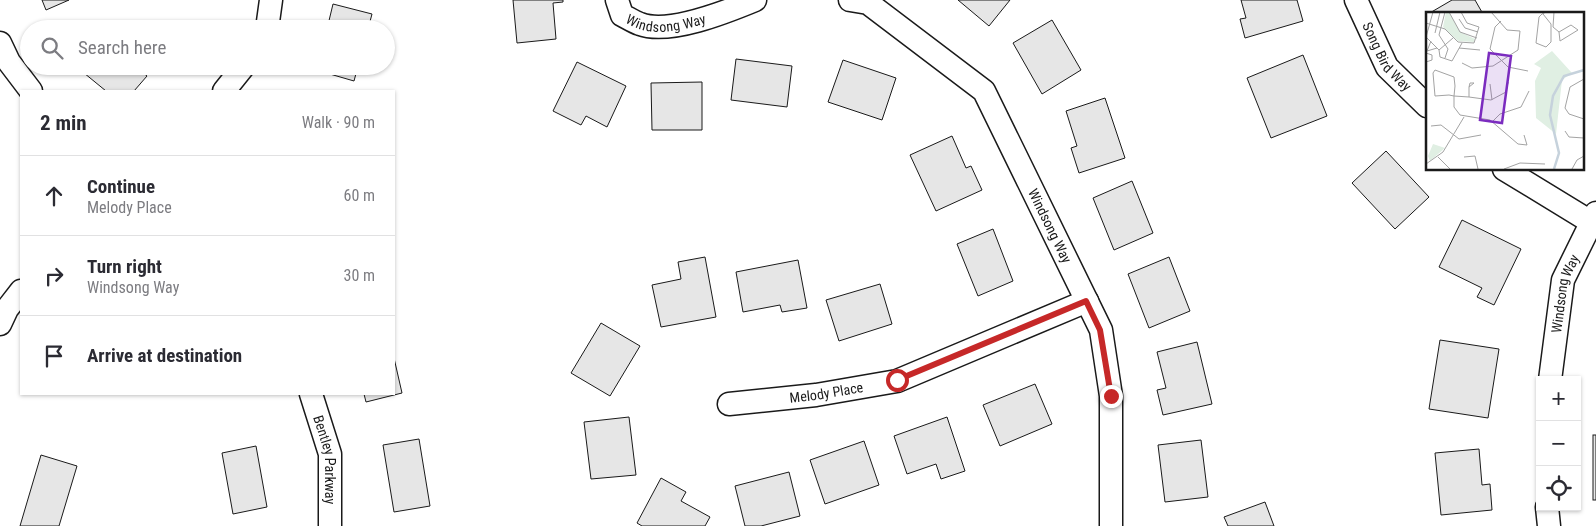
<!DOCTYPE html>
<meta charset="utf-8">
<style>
body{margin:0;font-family:"Roboto Condensed",sans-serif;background:#f7f7f7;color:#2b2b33}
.controls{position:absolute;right:15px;bottom:15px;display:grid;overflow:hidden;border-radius:0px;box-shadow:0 1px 4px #0004}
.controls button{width:45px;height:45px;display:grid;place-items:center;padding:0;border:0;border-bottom:1px solid #e1e1e2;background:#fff;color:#2b2b33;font:25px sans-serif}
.stop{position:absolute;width:15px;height:15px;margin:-11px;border:4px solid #c62828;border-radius:50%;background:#fff}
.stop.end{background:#c62828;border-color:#fff;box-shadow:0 1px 5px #0008}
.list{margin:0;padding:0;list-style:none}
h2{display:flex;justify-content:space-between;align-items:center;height:65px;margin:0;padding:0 20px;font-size:21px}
h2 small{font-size:16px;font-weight:400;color:#7c7c81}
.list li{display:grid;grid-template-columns:32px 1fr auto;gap:15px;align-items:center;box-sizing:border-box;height:80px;padding:0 20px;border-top:1px solid #e1e1e2}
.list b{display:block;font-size:19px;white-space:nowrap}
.list p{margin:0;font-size:16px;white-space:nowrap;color:#7c7c81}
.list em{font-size:16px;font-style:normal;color:#7c7c81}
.icon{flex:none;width:28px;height:28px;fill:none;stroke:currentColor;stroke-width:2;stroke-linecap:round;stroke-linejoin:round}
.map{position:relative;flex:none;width:1596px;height:526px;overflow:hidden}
.search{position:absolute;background:#fff;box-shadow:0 1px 4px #0004;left:20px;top:20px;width:375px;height:55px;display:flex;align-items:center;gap:12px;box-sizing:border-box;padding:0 18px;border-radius:28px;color:#7c7c81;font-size:19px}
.panel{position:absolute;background:#fff;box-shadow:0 1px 4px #0004;left:20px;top:90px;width:375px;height:305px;border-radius:0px}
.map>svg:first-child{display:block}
</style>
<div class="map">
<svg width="1596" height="526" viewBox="0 0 1596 526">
<rect width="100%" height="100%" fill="#fff"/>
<g fill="#e6e6e6" stroke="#1a1a1a">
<path d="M42,0h27l-23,10z"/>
<path d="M513,0h50v2l-10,1 3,36 -39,4z"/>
<path d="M958,0h52l-21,26z"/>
<path d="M1241,0h56l6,21 -58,17 -5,-19 6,-1z"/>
<path d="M1452,0h23l8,14h-55z"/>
<path d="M333,4l39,10 -4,15h-41z"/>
<path d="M1052,20l29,50 -39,24 -29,-51z"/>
<path d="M1303,55l24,61 -56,22 -24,-60z"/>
<path d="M736,59l56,7 -5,41 -56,-7z"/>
<path d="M843,60l53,18 -14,42 -54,-18z"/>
<path d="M577,62l49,24 -19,41 -21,-11 -5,9 -28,-14z"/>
<path d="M90,66h45l12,10 -13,15h-28l-22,-18z"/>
<path d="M317,66h41l-4,15 -38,-11z"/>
<path d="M702,82v48h-50l-1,-47z"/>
<path d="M1105,98l20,60 -46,15 -8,-25 6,-2 -11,-35z"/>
<path d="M952,136l14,32 5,-2 11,24 -46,21 -26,-56z"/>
<path d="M1386,151l43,46 -34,32 -43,-46z"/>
<path d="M1132,181l21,52 -39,17 -21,-52z"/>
<path d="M1462,220l59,29 -27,56 -17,-8 5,-9 -43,-21z"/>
<path d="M993,229l20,52 -35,15 -21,-52z"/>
<path d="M705,257l11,60 -55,10 -9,-42 29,-6 -3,-17z"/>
<path d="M1169,257l21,54 -41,17 -21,-54z"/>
<path d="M798,260l9,48 -25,4 -2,-7 -37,7 -7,-40z"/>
<path d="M880,284l12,40 -53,17 -13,-41z"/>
<path d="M601,323l39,23 -30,50 -39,-23z"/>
<path d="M1440,340l59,9 -11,69 -59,-9z"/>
<path d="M1197,342l15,62 -49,11 -6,-25 9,-2 -9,-36z"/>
<path d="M394,358l8,35 -36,9 -2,-8h30z"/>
<path d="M1035,384l17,40 -52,22 -17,-41z"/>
<path d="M629,417l7,58 -45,4 -7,-57z"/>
<path d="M947,417l18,54 -24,8 -5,-15 -29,10 -13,-38z"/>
<rect x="1593" y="435" width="3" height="65"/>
<path d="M419,439l11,67 -36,6 -11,-67z"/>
<path d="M1201,440l7,57 -43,5 -7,-57z"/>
<path d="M864,441l15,44 -54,19 -15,-44z"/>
<path d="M256,446l11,61 -34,7 -11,-61z"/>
<path d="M1479,449l3,36 8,-1 2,26 -51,5 -6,-62z"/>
<path d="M41,455l36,11 -18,60h-39z"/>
<path d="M789,472l11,44 -39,10h-16l-10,-40z"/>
<path d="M661,478l25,14 -5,9 29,16 -5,9h-63l-5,-3z"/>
<path d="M1265,502l9,24h-46l-4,-9z"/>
</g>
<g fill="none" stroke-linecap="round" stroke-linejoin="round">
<g stroke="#1a1a1a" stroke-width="25">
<g id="minor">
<path id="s1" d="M617,0l5,15c6,3 12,7 18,9 29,11 86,-12 115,-24"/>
<path id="s2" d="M850,0l18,3 116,88 117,239 10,66v130"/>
<path id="s3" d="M1356,0l31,67 40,39"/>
<path d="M267,29l4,-29"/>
<path d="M0,43l9,19 22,29"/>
<path d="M224,91l20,-25"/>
<path d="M1504,169l87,53"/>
<path d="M0,324l7,-15 14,-18"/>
<path id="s4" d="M1550,380l13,-100 33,-67"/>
<path id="s5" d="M311,394l19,60v72"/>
<path id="s6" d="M729,404l87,-9 81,-14 190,-80"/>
<path d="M1547,507l2,19"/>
</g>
</g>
<use href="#minor" stroke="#fff" stroke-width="22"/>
</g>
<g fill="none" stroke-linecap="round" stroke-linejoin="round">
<path stroke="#c62828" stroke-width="6" d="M897,380l189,-79 14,29 11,66"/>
</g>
<g text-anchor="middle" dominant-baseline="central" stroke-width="4" stroke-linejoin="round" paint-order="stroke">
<g font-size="14" fill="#1a1a1a" stroke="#fff">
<text stroke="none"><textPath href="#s1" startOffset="62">Windsong Way</textPath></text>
<text stroke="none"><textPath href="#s3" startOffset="65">Song Bird Way</textPath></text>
<text stroke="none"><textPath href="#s2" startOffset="314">Windsong Way</textPath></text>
<text stroke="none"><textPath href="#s4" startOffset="88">Windsong Way</textPath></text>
<text stroke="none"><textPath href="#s6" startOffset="98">Melody Place</textPath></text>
<text stroke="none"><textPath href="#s5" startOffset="68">Bentley Parkway</textPath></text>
</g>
</g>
<g transform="translate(1426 12)">
<rect width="158" height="158" fill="#fff"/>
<path d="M20,0h3l11,20 15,7 -1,3 -16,-1 -15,-14zM126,39l20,22 -10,7 -6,54 -20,-16 -1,-37 6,-13 -7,-4zM7,132l12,4 -15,13 -2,-5z" fill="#e0efe3"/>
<path fill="none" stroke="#c6d2dc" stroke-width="2.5" d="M128,157l5,-16 -9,-38 3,-19 11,-20 20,-6"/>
<path fill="none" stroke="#a3a3a3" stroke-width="1" d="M19,0l-6,23 9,14 -3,9M23,0l11,20 17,6M128,0l-1,15 6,5 1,9 18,-11 -7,-5 -12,7M117,2l8,10v18l-5,5 -10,-4 3,-26 3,-3 4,-2M33,7l6,9 13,4M75,9l-6,6 -5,22 18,18 20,4M0,11l19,6 13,13 16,1 5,-16 -12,-4 -6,-11M9,21l5,-21M0,25l13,13 1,7 12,4 10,-18M0,25l7,-25M5,29l-4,10 10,-3M33,36l21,2M13,38l14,-12M0,41l6,2v5l-6,2M36,51l10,5 21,-2 25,-16 2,-19 -13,-1 -16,-18M158,67l-14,8 -5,21 4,6 15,5M64,72l2,16M81,76l1,-6 -2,10 -15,8 -22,-3 -15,-1 -5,-1 -14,1 -2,-23 2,-3 19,7 1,9 -1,10v11l6,8 30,5 28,24 9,1 -3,-10M43,85v-10l5,-4h-4l-1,4M67,109l7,-7 21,-7 8,-16M5,114l10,-1 18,14 22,-4M139,119l4,6 15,1M12,145l12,12M38,145l11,-1 3,13M0,152l17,-12 21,-35M78,157l16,-6 25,1M146,157l5,-9 7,-4"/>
<path fill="#7b2cbf" fill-opacity="0.15" stroke="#7b2cbf" stroke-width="2.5" d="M63,41l22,3 -9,67 -22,-3z"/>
<rect width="158" height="158" fill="none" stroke="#1a1a1a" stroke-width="2.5"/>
</g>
</svg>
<div class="controls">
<button>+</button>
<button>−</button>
<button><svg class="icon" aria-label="locate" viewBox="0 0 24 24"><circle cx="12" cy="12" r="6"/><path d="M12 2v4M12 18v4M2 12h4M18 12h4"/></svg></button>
</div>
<div class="stop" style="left:897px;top:380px"></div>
<div class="stop end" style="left:1111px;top:396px"></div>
<div class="search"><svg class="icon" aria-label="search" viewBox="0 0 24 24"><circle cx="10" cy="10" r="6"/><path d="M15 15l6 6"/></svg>Search here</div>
<section class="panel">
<h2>2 min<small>Walk · 90 m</small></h2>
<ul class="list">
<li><svg class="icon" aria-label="ahead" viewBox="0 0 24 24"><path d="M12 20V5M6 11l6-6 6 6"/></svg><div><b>Continue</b><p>Melody Place</p></div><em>60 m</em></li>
<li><svg class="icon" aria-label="right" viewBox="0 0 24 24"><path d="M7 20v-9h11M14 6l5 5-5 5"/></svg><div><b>Turn right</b><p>Windsong Way</p></div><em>30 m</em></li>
<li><svg class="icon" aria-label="arrive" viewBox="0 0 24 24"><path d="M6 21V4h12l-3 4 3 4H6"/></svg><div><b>Arrive at destination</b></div></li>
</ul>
</section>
</div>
